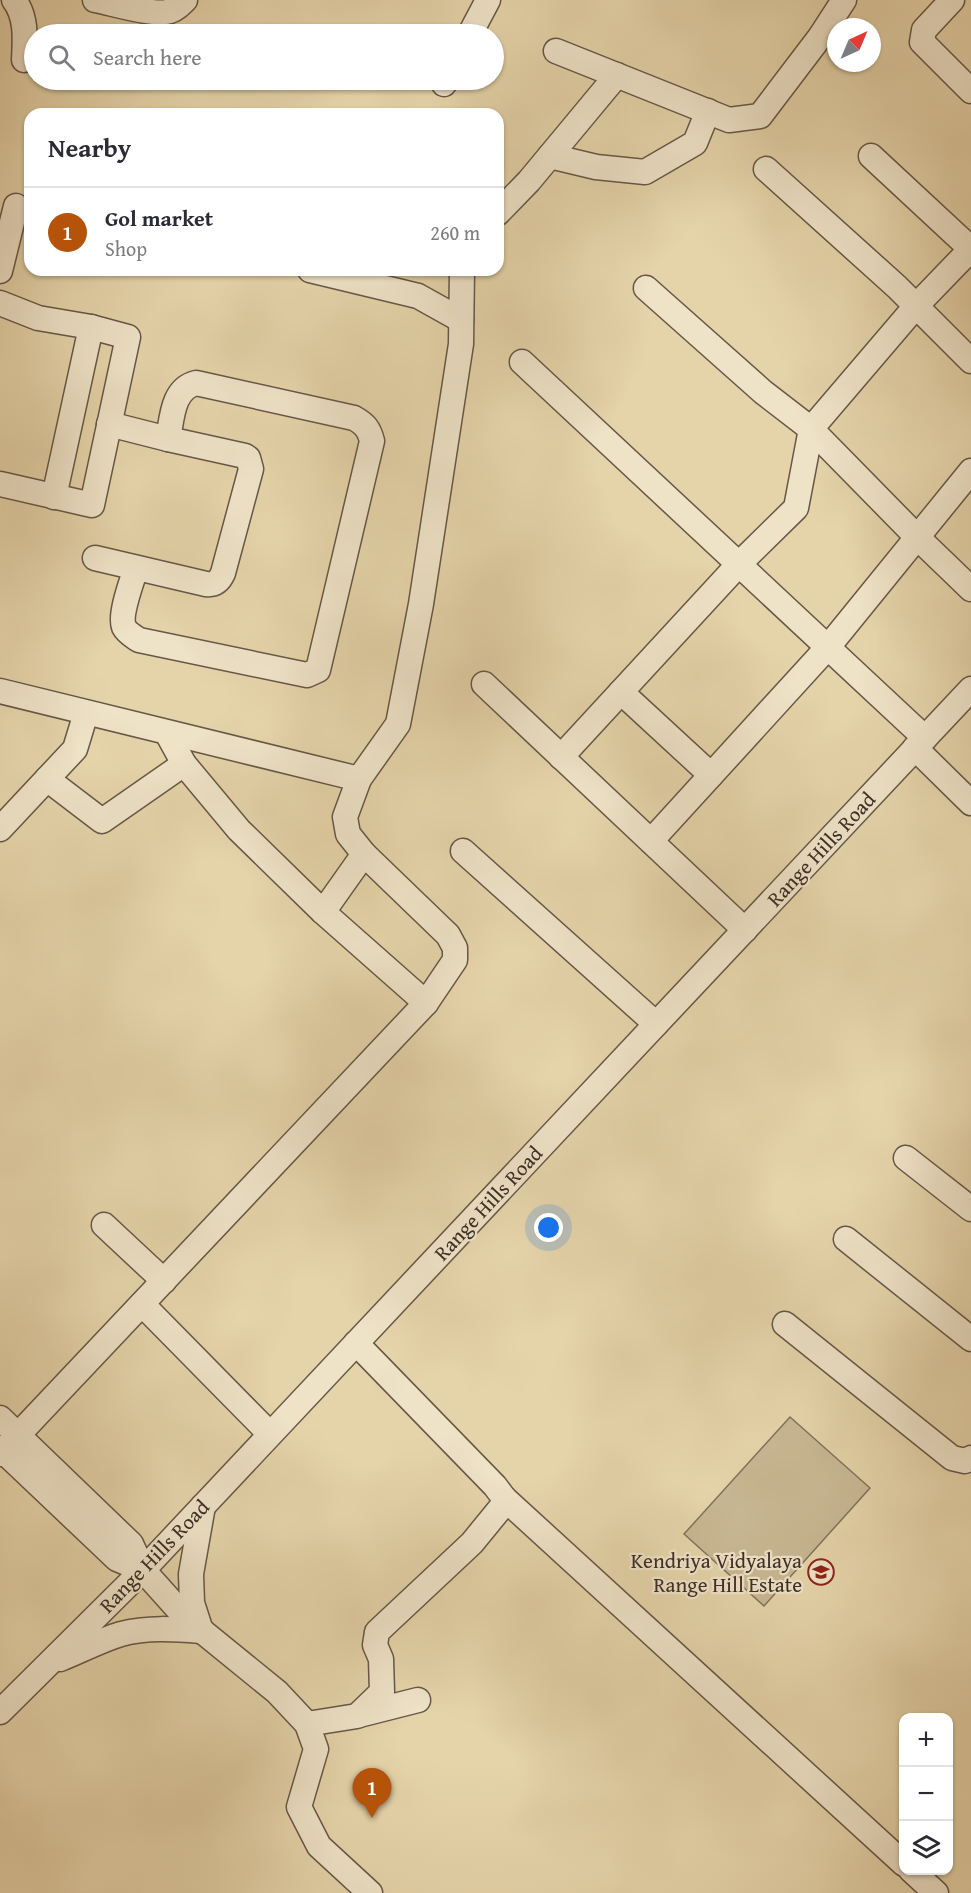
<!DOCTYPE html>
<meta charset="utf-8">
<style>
body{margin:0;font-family:"Gentium Book Plus",serif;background:#f7f7f7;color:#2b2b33}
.controls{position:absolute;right:18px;bottom:18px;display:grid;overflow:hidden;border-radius:12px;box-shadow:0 2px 4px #0004}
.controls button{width:54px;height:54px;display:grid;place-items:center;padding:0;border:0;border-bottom:2px solid #e1e1e2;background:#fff;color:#2b2b33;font:30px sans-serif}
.compass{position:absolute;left:827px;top:18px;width:54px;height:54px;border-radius:50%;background:#fff;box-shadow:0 2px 4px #0004;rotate:44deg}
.you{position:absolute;left:549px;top:1228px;width:21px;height:21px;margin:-15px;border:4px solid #fff;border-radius:50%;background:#1a73e8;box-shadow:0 0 0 9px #1a73e833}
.badge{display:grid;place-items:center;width:39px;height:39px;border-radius:50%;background:#b45309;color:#fff;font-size:20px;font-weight:700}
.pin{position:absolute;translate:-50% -50px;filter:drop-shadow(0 2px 3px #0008)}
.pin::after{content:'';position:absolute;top:32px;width:21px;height:18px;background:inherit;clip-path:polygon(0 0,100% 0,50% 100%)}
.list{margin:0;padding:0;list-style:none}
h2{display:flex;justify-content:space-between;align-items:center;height:78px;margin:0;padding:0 24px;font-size:26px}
h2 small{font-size:20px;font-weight:400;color:#7c7c81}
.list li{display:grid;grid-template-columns:39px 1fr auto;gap:18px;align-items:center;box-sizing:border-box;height:90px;padding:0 24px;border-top:2px solid #e1e1e2}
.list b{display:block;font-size:22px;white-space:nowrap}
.list p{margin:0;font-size:20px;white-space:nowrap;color:#7c7c81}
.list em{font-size:20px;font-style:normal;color:#7c7c81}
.icon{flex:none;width:33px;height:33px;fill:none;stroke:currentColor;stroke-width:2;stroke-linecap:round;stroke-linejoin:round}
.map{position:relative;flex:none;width:971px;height:1893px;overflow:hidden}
.search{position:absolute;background:#fff;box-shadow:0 2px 4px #0004;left:24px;top:24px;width:480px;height:66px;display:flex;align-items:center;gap:15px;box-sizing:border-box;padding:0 21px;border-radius:33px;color:#7c7c81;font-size:22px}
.panel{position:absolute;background:#fff;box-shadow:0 2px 4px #0004;left:24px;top:108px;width:480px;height:168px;border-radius:18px}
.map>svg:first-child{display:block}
</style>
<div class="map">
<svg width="971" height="1893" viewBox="0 0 971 1893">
<rect width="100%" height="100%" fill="#e5d3a9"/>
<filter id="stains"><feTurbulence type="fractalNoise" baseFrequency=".00333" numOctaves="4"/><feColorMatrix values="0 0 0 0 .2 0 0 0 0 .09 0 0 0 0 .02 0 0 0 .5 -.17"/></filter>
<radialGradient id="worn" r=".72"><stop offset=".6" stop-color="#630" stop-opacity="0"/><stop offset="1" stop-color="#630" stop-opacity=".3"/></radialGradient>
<path fill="#c8b793" stroke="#82725d" stroke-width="1.5" d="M790,1417l80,71 -106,118 -80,-72z"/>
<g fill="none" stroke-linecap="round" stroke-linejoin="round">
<g stroke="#665748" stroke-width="27">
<g id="minor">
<path d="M14,0c13,17 11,39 10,60"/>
<path d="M95,0c17,3 61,17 75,11 6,-2 10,-6 15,-11"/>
<path d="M952,0l-28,30 -2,12 49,49"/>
<path d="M470,34l18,-34"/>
<path d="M556,51l173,69 31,-4 60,-79 24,-37"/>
<path d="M444,84l2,-4"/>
<path d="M550,156l46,11 49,5 50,-29 13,-32"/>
<path d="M871,156l100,93"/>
<path d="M766,169l131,118 74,74"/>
<path d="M498,213l31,-32 88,-106"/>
<path d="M310,270l108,26 43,24"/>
<path d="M0,271l16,-65"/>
<path d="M646,288l117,104 48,37 106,108 54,52"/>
<path d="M0,303l38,15 53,9 37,10 -36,168 -92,-21"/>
<path d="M522,362l403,376"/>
<path d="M54,497l37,-170"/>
<path d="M95,558l111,26c9,1 13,-2 17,-11l28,-104 -3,-11 -3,-2 -77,-17 -59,-15"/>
<path d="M136,568c-4,13 -17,47 -12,59 3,6 9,9 15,13l168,35 11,-5 54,-229c-3,-12 -7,-17 -18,-23l-158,-35c-24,6 -24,36 -28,56"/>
<path d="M484,684l261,246"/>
<path d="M0,691l359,88 39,-55 23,-120 40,-260 1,-74"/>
<path d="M621,692l90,83"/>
<path d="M167,733l17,31 55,66 84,82 103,91 29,-43v-12l-7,-13 -84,-81 -16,-20 -3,-17 14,-38"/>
<path d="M915,748l56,55"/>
<path d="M561,757l178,-193 57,-56 15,-79 105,-123 55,-57"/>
<path d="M47,779l55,42 82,-57"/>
<path d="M0,829l75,-80 11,-36"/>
<path d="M651,841l177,-194 143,-176"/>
<path d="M463,851l193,173"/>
<path d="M323,912l41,-58"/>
<path d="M906,1158l65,51"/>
<path d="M104,1225l60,56"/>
<path d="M846,1239l125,100"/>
<path d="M142,1304l128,130"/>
<path d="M785,1324l167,134 13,3 6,-3"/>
<path d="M0,1418l131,126 12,26 43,48 91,74 30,32 9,25 -17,58 20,39 51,47"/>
<path d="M0,1448l117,111 26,11"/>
<path d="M0,1454l426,-451"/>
<path d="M504,1498l400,366"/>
<path d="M60,1659c20,-8 41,-19 61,-25 26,-7 54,-5 80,-3l-9,-28 -1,-29 12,-68"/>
<path d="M0,1712l143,-142 828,-881"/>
<path d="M359,1715l59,-15"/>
<path d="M307,1724l50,-8 25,-24 -1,-33 -6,-14 2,-13 95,-89 31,-38 1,-7 -9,-12 -139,-143"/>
<path d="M911,1870l25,23"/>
</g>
</g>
<use href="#minor" stroke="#eee2c7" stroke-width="24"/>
</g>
<defs>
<g id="school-ring" transform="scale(1.35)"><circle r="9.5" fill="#eee2c7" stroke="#8f2418" stroke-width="1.5"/><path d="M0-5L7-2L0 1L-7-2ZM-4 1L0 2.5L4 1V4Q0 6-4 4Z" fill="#8f2418"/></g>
</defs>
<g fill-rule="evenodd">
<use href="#school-ring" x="821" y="1572"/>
</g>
<g text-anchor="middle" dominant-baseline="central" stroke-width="4.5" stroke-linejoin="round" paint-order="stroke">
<g font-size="21" fill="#3c2e27" stroke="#eee2c7">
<text transform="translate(821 849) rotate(-47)">Range Hills Road</text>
<text transform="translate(488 1203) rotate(-47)">Range Hills Road</text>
<text transform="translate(154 1556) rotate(-46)">Range Hills Road</text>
</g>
<g font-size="21" fill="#3c2e27" stroke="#eee2c7" text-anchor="end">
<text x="802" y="1560">Kendriya Vidyalaya<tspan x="802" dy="24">Range Hill Estate</tspan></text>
</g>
</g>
<rect width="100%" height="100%" filter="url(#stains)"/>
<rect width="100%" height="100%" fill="url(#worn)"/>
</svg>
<div class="controls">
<button>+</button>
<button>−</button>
<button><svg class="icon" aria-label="layers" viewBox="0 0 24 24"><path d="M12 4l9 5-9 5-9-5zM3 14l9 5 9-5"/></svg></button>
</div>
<svg class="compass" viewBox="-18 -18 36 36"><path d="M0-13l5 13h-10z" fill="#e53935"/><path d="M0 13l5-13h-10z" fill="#7c7c81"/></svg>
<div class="you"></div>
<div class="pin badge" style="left:372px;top:1818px">1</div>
<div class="search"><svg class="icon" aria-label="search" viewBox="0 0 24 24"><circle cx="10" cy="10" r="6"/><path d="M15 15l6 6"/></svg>Search here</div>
<section class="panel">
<h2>Nearby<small></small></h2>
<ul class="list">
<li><span class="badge">1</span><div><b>Gol market</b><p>Shop</p></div><em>260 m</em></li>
</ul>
</section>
</div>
